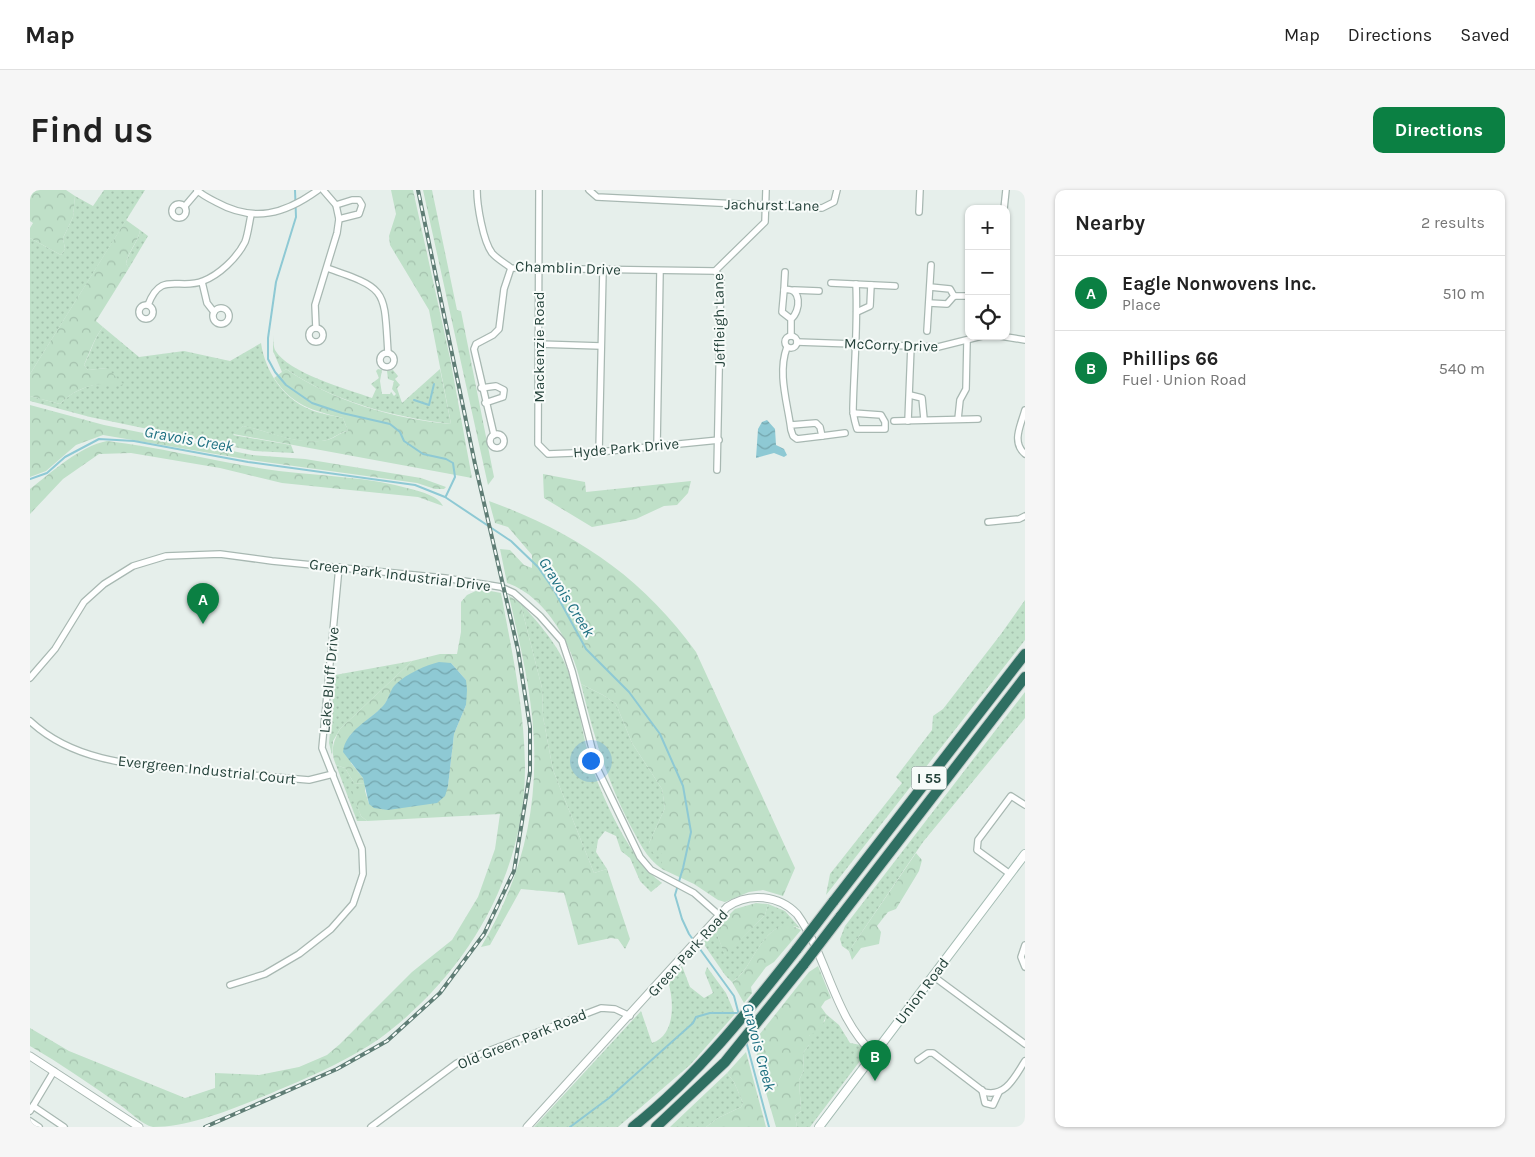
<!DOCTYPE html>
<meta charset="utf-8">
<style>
body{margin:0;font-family:Karla,sans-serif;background:#f6f6f6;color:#222}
.controls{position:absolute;right:15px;top:15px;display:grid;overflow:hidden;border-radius:10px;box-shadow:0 1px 4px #0004}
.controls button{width:45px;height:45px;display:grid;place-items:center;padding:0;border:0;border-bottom:1px solid #e0e0e0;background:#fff;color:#222;font:25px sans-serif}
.you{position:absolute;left:560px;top:570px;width:18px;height:18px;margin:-12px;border:4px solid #fff;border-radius:50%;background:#1a73e8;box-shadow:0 0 0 8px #1a73e833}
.badge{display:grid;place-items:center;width:32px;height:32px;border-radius:50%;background:#0b8043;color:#fff;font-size:16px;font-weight:700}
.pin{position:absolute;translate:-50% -41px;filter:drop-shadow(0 1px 2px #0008)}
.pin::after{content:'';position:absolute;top:26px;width:18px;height:15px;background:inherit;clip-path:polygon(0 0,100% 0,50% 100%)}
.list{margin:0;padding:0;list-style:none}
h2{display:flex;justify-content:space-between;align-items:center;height:65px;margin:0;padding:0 20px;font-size:21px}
h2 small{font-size:16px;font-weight:400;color:#767676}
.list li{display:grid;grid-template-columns:32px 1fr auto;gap:15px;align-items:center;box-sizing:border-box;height:75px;padding:0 20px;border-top:1px solid #e0e0e0}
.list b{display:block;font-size:19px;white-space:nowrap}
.list p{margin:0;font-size:16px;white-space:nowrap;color:#767676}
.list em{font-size:16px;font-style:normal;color:#767676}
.icon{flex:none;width:28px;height:28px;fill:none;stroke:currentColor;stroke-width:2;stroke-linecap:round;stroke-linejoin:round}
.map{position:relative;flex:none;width:995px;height:937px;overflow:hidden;border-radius:10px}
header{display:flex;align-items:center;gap:30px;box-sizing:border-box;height:70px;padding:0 25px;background:#fff;border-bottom:1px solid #e0e0e0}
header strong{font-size:24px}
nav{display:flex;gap:28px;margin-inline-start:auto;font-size:18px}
.intro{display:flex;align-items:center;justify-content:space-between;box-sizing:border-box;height:120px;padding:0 30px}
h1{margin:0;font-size:35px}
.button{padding:12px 22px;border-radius:10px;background:#0b8043;color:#fff;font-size:18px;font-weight:700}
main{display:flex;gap:30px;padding:0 30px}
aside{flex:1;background:#fff;border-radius:10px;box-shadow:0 1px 4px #0004}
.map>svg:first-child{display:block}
</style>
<header>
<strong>Map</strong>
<nav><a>Map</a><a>Directions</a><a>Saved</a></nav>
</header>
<div class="intro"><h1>Find us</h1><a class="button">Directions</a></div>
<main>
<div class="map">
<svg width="995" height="937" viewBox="0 0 995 937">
<defs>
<pattern id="grass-dots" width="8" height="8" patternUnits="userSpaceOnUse" patternTransform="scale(1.25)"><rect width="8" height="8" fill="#bfe0c8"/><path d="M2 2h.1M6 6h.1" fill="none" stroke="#a4c1ad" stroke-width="1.8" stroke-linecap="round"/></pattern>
<pattern id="forest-crowns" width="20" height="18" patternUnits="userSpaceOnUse" patternTransform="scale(1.25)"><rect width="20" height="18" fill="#bfe0c8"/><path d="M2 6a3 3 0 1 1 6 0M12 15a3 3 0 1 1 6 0" fill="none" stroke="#a4c1ad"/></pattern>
<pattern id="water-waves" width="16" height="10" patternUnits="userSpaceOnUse" patternTransform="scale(1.25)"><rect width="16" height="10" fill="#8ec9d4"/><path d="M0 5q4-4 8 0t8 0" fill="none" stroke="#74a5ad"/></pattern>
</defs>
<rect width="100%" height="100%" fill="#e6efeb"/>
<g fill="url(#grass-dots)">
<path d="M74,0h41l-115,184v-136l31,17 4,-6 -2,-11 10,-21 2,-21 18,10z"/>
<path d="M110,40l8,6 -19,32 -3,-4c2,-12 12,-21 14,-34z"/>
<path d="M73,137l36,30 45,-6 46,10 31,-18c4,28 22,55 48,66 10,5 23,6 34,9l5,13c-8,1 -14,7 -21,9 -28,7 -57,-9 -84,-14l-10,9 58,10 3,8 -40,-2 -164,-34 -60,-16v-5l30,8c13,-14 29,-19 48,-22l-1,-14 -19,2 -4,-5c7,-13 10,-27 19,-38z"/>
<path d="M243,140c0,6 0,15 2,20 13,23 72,39 97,48l4,-9 -5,-5 8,-6 -3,-7 2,-2 4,1 -2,11 2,13h8l1,-2 3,4 2,-2 -4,-5 2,-8 -6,-2 -1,-8 6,-1 5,6 -3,3 5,6 -3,3 5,15 38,-34 11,55c-57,-7 -117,-22 -165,-55l-4,3 -9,-21z"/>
<path d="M995,410v40l-199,255 4,-21 72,-91 -6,-6 36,-47 1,-14 10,-7 58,-75z"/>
<path d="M490,412c19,22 40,44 49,72 9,26 12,53 19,79 8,29 21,57 36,84 11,18 20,33 38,46l-11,9 -11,-11 -10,-23 -9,-7 -5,-15 -11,-5 -7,9 -2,12 11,17 -13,4 -41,-103 -10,-53 -1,-29z"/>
<path d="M382,471l-72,68 -7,12 -1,14 -3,-12 6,-68z"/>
<path d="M551,494l22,11 13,9 16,39 30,46 3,19 -16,35 13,10v16c-17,-12 -23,-28 -33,-46 -23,-45 -36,-90 -48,-139z"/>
<path d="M995,502v26l-102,124 -74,109 -7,-5 -2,-7 5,-13z"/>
<path d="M306,575l9,3 9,15 11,1v7h-13l9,25 6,5h-10z"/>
<path d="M738,714l17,7 15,17c-38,-14 -44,40 -68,54l-7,-7 -22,-32 12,-14 10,26 40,-40z"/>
<path d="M652,776l8,21 14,11 9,-5 -8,-20 2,-6 19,26 9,21 -45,51 -72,62h-84l107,-116 11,32c24,-8 22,-42 16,-62z"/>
<path d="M796,824l13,11 11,18 11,2 2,12 -53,70h-13l-2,-11 6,-5 -2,-31 5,-10 -1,-17 6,-8v-9l16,-15z"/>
<path d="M697,883l7,9 9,21 -2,4 -23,11 -12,9h-36z"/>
</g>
<g fill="url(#forest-crowns)">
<path d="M0,0h36l9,6 -2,21 -10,21 2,11 -4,6 -31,-17v-10l3,-5 -3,-2z"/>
<path d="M361,0h22l37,168 22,120 -239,-44 10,-8c27,5 55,20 84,14 7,-1 13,-8 21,-9l-5,-13c-32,-8 -50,-12 -69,-40l12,-9c44,31 111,51 165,55l-22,-114 -39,-65 -1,-9 7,-22z"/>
<path d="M393,0h9l25,120 4,1 33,166 -6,8z"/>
<path d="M96,30l14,10c-2,13 -12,21 -14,34l3,4 -33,53 7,6c-9,11 -13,25 -19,38l4,5 19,-2 16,16 -1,2c-23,-6 -46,1 -62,18l-30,-8v-22z"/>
<path d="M0,215l74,20 148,30 53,4 116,19 25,9 -2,2h-9l-18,-6 -166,-23 -148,-25 -27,10 -30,26 -16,6z"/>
<path d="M77,251c58,7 114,22 172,30 44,5 90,6 132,18 11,3 27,7 32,17l-25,-9 -136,-14 -62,-15 -89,-15 -32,1 -36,25 -33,35v-25c22,-17 50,-43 77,-48z"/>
<path d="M513,284l42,8 1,10 105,-11 -3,12 -11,12 -13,1 -28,13 -44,8 -48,-29z"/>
<path d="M459,311c87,32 152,75 207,151l99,216 -12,28 -20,-6 -14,2 -24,10 -7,-2 -24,-16 -32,-15v-16h-9l-4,-10 16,-35 -3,-19 -30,-46 -16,-39 -13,-9 -22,-11c-9,-39 -34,-87 -74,-101l-7,-34 10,1 14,15 8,3v-13l-24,-28 -13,-4z"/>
<path d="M450,399l21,4c11,59 24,117 24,177 -1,108 -60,206 -146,269 -28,19 -60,34 -91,47 -38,16 -93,41 -135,41 -11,-2 -24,-16 -33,-22 -30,-21 -59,-41 -90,-59v-18l39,23 116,47 30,-10v-15l44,2 40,-8 28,-12 13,-11 72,-72 40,-32 26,-43 17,-48 5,-35 -133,7 -6,-5 -10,-25h14l4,13 79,-18 6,-52 12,-29v-25l-15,-17 -30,7 -26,15 -11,21 -34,29 1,28 12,15 2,6 -11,-1 -9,-15 -9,-3c-6,-14 -3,-23 4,-36l72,-68 28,-7h17l4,-22v-30l6,-7z"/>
<path d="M479,406l11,6 22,86 1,29 10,53 41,103 13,-4 23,70 -5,10 -7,-10 -7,-1 -33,7 -14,-52 -43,-4 -31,56 -9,2c43,-72 60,-147 51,-231 -4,-40 -14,-80 -23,-120z"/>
<path d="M886,663l6,7 -3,11 -23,38 -8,3 -11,14 4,6 -2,12 -18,4 -9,12 -3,-9z"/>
<path d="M726,713l12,1 -3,11 -40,41 -10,-27 20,-20z"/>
<path d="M759,734l12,6 -27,32 -8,5 -15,20 1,6 -8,10 -12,-21c21,-12 26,-53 57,-58z"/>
<path d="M788,776l13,32 -6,3 -4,6 5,7c-2,11 -7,16 -17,22v9l-6,8 1,17 -5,10 2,31 -6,5 2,11h-21l-18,-62 -3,-25 54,-68z"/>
<path d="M716,862l20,75h-60l12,-9 23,-11 2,-4 -9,-21 -7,-9z"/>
</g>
<g fill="url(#water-waves)">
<path d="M737,230l8,9 1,16 8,4 3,6 -3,2 -10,-4 -18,5 2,-29 4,-7z"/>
<path d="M409,472l12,1 15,17 1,10 -1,15 -12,29 -6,52 -3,10 -8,7 -49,7 -14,-2 -5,-4 -6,-26 -20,-26c2,-21 27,-32 40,-46 6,-6 7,-18 14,-23 10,-9 29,-18 42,-21z"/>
</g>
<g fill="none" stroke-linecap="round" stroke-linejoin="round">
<g stroke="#8ec9d4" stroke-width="2">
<path d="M265,0l1,27 -20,65 -8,56v21l7,13 11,13 26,18 30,10 48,11 10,8 4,9 19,13 23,5 7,4 2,14 -9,19"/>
<path d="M384,210l15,5 5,-21"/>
<path d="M0,289l17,-6 18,-16 34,-18 35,2 114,21 167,23 30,12 66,44 27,26 16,23 32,59 43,43 31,42 23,52 8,46 -8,36 -8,27 7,24 7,15 45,62 5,19"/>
<path d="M716,851l23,86"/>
<path d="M540,937l39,-29 84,-75 3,-6 14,-4h29"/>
</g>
<g stroke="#a8b8b2" stroke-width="8">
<g id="minor">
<path d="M167,0c5,5 13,9 19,12 38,21 69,12 102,-12"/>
<path d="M447,0c0,15 6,51 15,63 5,6 13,10 19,15l204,3"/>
<path d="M509,0l-1,254 10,10 51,-2 120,-12"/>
<path d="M559,0l8,7 225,11 12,-6 3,-12"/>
<circle cx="149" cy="21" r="7"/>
<path d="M306,15l16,-5h7l3,5 -3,9 -20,5"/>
<path d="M155,16l12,-14"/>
<path d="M974,19l2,-19"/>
<path d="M889,22l1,-22"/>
<path d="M297,78c61,21 57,21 61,85"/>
<path d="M172,92l5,21 7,9"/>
<path d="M801,93l64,3"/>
<path d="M900,97l20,2 4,7"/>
<path d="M754,100l1,-18"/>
<path d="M764,100l25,1"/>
<path d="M924,106h15"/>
<path d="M899,113l18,1 7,-8"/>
<circle cx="116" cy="122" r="7"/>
<path d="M118,115c13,-35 31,-14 55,-24 16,-6 34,-23 42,-39 3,-8 4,-18 6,-27"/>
<circle cx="191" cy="126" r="8"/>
<path d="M827,122l13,-6 1,-21"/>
<path d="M286,138l-1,-23 22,-72 2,-14 -3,-14 -13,-15"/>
<circle cx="286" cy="145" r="7"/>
<path d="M897,141l4,-66"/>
<circle cx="761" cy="152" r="6"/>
<path d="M761,146v-17l-9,-7 2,-22c18,-4 17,21 7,29"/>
<path d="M970,146l25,4"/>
<path d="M767,152l141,5 44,-11"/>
<path d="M508,154l63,2"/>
<path d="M757,157c-10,27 1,57 4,83l2,6 4,3 25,-3 -2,-9 -4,-4 -25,2"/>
<circle cx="357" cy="170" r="7"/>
<path d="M451,198l15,-2 8,4 -1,7 -18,6"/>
<path d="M880,205l12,3 2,21"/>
<path d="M995,220c-4,15 -14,32 0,44"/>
<path d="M823,223l28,2 4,7v7h-28c-2,-7 -4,-13 -4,-20 1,-42 5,-84 3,-125"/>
<path d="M928,229l2,-19 6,-11 1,-48"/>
<path d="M864,231l84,-2"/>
<path d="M878,231l3,-75"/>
<circle cx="467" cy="251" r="7"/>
<path d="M464,245l-20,-86 2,-5 17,-9 6,-6 5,-40 7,-21"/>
<path d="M792,246l23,-3"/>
<path d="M627,256l3,-175"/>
<path d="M569,262l4,-182"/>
<path d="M687,280l4,-193 -6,-6 50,-49 1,-32"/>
<path d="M958,332l31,-3 6,-3"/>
<path d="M0,488l25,-29 29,-47 20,-18 29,-18 33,-10 54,-2 52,7 173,17 56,9 13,6 26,23 22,25 10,30 25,97 43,89 11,13 43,23 26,23"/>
<path d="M0,531c45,42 107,44 165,49 38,3 76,7 114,10l24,-6"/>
<path d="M980,684l-33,-24 1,-10 33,-44 14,9"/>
<path d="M995,755l-4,12 4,10"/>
<path d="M903,786l92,68"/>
<path d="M200,795l35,-11 34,-20 32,-25 22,-25 10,-30 -1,-25 -40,-101 17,-181"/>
<path d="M888,870l10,-7h5l51,39c22,6 31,-16 41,-31"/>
<path d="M952,900l3,13 8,2 6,-13"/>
<path d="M3,916l31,21"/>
<path d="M0,921l24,-40"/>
<path d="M0,931l9,6"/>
<path d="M341,937l86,-64 144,-55 14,1 15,7"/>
</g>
</g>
<g stroke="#a8b8b2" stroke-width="9">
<g id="tertiary">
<path d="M0,866l109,71"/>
<path d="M497,937l200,-220c22,-15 52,-12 70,7 31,43 37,104 77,140"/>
</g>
</g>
<g stroke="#a4bbb3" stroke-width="10">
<path id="secondary" d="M789,937l206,-273"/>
</g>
<g stroke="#c2cac8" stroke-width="12">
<g id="motorway">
<path d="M803,712l192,-248"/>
<path d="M810,727l185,-240"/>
<path d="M603,937c64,-51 114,-114 164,-178"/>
<path d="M626,937l69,-65 79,-98"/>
</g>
</g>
<use href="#minor" stroke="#fff" stroke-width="5.5"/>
<use href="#tertiary" stroke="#fff" stroke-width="7"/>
<use href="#secondary" stroke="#fff" stroke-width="8"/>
<use href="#motorway" stroke="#2f6f62" stroke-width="10"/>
<g stroke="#5f7d75" stroke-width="4">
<path id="rail" d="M175,937l132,-58 50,-28 53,-48 44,-59 30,-63 16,-99v-45l-12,-77 -43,-186 -57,-274"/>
</g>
<use href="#rail" stroke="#f7fbf9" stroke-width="2" stroke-dasharray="5.5" stroke-linecap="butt"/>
<g stroke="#c2cac8" stroke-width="12" stroke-linecap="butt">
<g id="motorway-bridge">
<path d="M767,759l36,-47"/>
<path d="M774,774l36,-47"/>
</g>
</g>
<use href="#motorway-bridge" stroke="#2f6f62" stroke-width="10"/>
</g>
<g text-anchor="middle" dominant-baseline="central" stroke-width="4" stroke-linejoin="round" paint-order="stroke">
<rect fill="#f7fbf9" stroke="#637a73" stroke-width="1" x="881.5" y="576.5" width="35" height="23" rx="4"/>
<g font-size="14" font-weight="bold" fill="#24423a">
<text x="899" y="588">I 55</text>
</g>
<g font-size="15" fill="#24423a" stroke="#f7fbf9">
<text transform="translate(742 15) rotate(1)">Jachurst Lane</text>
<text transform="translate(538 78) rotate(2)">Chamblin Drive</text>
<text transform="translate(689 130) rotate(-91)">Jeffleigh Lane</text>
<text transform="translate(861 155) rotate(2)">McCorry Drive</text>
<text transform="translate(509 157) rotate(-90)">Mackenzie Road</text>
<text transform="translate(596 258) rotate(-5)">Hyde Park Drive</text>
<text transform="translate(370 385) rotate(7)">Green Park Industrial Drive</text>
<text transform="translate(299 490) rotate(-85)">Lake Bluff Drive</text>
<text transform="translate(177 580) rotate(6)">Evergreen Industrial Court</text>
<text transform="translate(658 763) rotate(-48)">Green Park Road</text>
<text transform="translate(892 801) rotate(-53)">Union Road</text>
<text transform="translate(492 849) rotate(-22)">Old Green Park Road</text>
</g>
<g font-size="16" font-style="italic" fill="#1c6f80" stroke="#f7fbf9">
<text transform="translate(159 249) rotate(10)">Gravois Creek</text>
<text transform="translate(537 407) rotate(58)">Gravois Creek</text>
<text transform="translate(729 857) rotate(75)">Gravois Creek</text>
</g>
</g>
</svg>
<div class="controls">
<button>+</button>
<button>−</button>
<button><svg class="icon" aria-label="locate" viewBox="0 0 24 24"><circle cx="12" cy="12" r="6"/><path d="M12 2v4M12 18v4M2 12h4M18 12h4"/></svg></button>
</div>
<div class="you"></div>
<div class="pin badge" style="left:173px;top:434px">A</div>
<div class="pin badge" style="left:845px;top:891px">B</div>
</div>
<aside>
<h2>Nearby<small>2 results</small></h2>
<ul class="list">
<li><span class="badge">A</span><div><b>Eagle Nonwovens Inc.</b><p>Place</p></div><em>510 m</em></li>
<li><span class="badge">B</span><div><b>Phillips 66</b><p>Fuel · Union Road</p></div><em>540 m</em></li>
</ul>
</aside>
</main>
